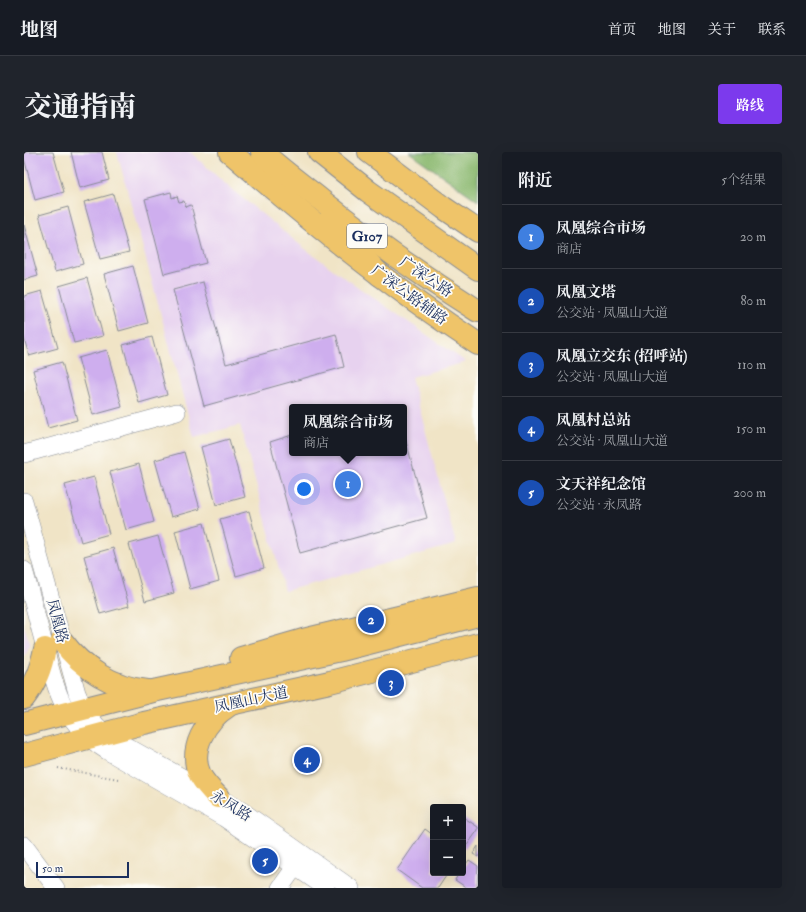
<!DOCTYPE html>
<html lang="zh">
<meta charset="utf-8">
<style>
body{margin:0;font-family:"IM FELL Double Pica","Noto Serif SC",serif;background:#20242c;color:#f1f3f6}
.controls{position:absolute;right:12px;bottom:12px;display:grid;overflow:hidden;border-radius:4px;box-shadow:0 4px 16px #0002}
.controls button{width:36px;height:36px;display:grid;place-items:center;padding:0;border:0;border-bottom:1px solid #363941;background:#171b24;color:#f1f3f6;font:20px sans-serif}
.scale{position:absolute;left:12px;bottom:10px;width:93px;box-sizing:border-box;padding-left:4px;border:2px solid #1b2f5e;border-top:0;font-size:11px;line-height:14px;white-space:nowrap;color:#1b2f5e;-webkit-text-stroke:3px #fdfcf7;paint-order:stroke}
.you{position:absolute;left:280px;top:337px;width:14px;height:14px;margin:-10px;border:3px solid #fff;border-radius:50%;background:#1a73e8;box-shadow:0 0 0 6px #1a73e833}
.badge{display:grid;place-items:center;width:26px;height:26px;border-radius:50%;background:#7c3aed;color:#fff;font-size:13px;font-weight:700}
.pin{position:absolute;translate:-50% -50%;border:2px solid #fff;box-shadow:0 1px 4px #0006}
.popup{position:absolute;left:265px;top:252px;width:118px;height:52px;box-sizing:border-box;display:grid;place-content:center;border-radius:4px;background:#171b24;filter:drop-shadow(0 1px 3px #0005);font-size:13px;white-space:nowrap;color:#9ea1a6}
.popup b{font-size:15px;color:#f1f3f6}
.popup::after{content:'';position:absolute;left:50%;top:100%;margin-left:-8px;border:8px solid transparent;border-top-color:#171b24}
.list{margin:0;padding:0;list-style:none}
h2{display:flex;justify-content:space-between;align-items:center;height:52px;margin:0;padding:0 16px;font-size:17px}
h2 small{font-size:13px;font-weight:400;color:#9ea1a6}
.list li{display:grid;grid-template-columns:26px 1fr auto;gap:12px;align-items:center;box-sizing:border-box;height:64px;padding:0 16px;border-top:1px solid #363941}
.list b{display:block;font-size:15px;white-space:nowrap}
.list p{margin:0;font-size:13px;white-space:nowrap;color:#9ea1a6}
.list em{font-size:13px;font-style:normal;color:#9ea1a6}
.map{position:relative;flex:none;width:454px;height:736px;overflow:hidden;border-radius:4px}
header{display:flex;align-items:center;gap:24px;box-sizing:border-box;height:56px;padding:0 20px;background:#171b24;border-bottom:1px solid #363941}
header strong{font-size:19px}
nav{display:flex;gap:22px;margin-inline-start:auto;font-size:14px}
.intro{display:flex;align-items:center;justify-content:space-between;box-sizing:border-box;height:96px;padding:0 24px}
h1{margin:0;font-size:28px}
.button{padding:10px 18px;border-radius:4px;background:#7c3aed;color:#fff;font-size:14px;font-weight:700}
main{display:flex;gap:24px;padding:0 24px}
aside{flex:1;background:#171b24;border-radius:4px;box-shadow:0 4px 16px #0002}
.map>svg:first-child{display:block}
</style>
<header>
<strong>地图</strong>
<nav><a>首页</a><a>地图</a><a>关于</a><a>联系</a></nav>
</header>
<div class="intro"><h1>交通指南</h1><a class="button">路线</a></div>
<main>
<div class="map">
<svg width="454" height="736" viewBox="0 0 454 736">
<rect width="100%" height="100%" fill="#fdfcf7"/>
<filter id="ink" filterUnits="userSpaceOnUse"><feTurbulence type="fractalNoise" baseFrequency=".025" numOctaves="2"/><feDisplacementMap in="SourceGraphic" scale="8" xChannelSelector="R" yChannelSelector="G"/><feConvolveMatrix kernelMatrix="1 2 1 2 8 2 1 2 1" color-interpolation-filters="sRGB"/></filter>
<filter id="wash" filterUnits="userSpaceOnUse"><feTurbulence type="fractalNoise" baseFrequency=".012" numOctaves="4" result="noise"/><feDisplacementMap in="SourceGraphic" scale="16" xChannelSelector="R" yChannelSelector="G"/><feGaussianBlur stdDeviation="0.9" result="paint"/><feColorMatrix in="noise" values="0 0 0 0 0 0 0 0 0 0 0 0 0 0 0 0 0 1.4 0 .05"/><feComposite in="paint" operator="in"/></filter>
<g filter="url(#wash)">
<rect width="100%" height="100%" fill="#f0e4c6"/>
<g fill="#e7d2ef" fill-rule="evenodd">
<path d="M93,0h73l40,36 74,60 38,28 124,86 -55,15 45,167 -171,47 -45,-166 -46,12zM268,255h112v46h-112z"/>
<path d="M0,473l6,21 -6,11z"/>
</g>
<path fill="#8dba72" stroke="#547468" d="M385,0h69v49z"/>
<g id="blocks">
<g fill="#ceaeee">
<path d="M0,0h29l11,40 -29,8 -11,-42z"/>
<path d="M47,0h31l7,28 -29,8z"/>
<path d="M147,40l1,6 5,-2 2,6 5,-1 2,6 5,-2 15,58 -42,11 -19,-75z"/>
<path d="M89,42l16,58 -29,7 -16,-57z"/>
<path d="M44,55l15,57 -28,8 -16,-57z"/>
<path d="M0,73l14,51 -14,4z"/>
<path d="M109,114l15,57 -29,8 -15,-57z"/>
<path d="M63,126l16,58 -29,7 -15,-57z"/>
<path d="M179,130l23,82 110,-30 8,33 -140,39 -31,-116z"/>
<path d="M18,139l16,57 -29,8 -5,-18v-42z"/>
<path d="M128,185l15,58 -28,8 -16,-58z"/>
<path d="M83,198l15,57 -29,8 -15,-57z"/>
<path d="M38,210l15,58 -29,8 -15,-58z"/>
<path d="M380,282l23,84 -127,35 -30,-111 22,-7v18h112z"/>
<path d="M205,287l16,58 -29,8 -15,-58z"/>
<path d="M160,300l16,57 -29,8 -16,-57z"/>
<path d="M115,312l15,58 -28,8 -16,-58z"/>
<path d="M70,325l15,57 -28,8 -16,-57z"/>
<path d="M225,359l15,57 -28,8 -16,-57z"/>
<path d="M180,371l15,58 -29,8 -15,-58z"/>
<path d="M134,384l16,57 -29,8 -16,-57z"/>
<path d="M89,396l16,58 -29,8 -16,-58z"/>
<path d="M439,665l15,10v3l-13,18 -2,-1z"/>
<path d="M401,677l8,6v38h15l-10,15h-16l-25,-18z"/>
<path d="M454,694v11l-5,-3z"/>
<path d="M445,708l9,6 -1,22h-10l-12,-8 4,-7h4v-5z"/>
</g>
</g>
</g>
<g filter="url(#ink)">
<use href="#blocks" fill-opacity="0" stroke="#868a92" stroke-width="1"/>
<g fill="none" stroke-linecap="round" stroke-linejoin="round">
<g stroke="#868a92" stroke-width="18">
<g id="minor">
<path d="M0,302l153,-42"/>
<path d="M0,349l53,192c6,16 15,29 28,41l136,76 110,78"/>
<path d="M0,418c7,24 13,49 20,74 12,46 19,80 63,107l117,67 102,70"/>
<path d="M0,693l32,43"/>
<path d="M256,736l15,-21"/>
</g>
</g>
<g stroke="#868a92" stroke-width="24">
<g id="major">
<path d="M206,0c79,68 160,135 248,192"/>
<path d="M345,0l75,56 34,23"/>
<path d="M38,489c20,27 51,47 86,50"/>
<path d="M217,506l62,-18 175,-42"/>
<path d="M0,546c12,-16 17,-30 21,-49"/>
<path d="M0,572l129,-33 188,-41 137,-35"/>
<path d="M0,603l120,-32 186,-41 148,-38"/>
<path d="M194,645c-7,-7 -13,-13 -18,-22 -12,-26 6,-55 28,-69"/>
</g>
</g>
<g stroke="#868a92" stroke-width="24">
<g id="highway">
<path d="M238,0c18,17 39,32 59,48 50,40 103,77 157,111"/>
<path d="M295,0l49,39 110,78"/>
<path d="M305,69l51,54"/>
</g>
</g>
<path stroke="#868a92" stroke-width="2" stroke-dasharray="1 3" stroke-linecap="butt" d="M34,616l60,11"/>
<use href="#minor" stroke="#fff" stroke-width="17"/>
<use href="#major" stroke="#efc469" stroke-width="22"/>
<use href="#highway" stroke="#efc469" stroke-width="22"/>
</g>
</g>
<g text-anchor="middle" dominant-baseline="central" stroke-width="3.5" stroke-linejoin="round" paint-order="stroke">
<rect fill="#fdfcf7" stroke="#5f6c8c" stroke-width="1" x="323" y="72" width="40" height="24" rx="3"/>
<g font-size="14" font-weight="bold" fill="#1b2f5e">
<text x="343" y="84">G107</text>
</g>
<g font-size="15" fill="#1b2f5e" stroke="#fdfcf7">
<text transform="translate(402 125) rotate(34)">广深公路</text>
<text transform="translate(385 143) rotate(36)">广深公路辅路</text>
<text transform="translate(33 469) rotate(75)">凤凰路</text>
<text transform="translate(227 548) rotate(-12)">凤凰山大道</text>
<text transform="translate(207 654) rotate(32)">永凤路</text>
</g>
</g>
</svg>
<div class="controls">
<button>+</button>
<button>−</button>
</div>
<div class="scale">50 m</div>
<div class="you"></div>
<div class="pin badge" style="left:324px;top:332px;background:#3f7fe0">1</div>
<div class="popup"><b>凤凰综合市场</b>商店</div>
<div class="pin badge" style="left:347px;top:468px;background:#1a4fb4">2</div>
<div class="pin badge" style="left:367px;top:531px;background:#1a4fb4">3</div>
<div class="pin badge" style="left:283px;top:608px;background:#1a4fb4">4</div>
<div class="pin badge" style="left:241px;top:709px;background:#1a4fb4">5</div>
</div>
<aside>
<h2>附近<small>5个结果</small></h2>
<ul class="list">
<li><span class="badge" style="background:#3f7fe0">1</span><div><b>凤凰综合市场</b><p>商店</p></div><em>20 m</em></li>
<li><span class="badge" style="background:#1a4fb4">2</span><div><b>凤凰文塔</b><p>公交站 · 凤凰山大道</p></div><em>80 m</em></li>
<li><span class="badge" style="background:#1a4fb4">3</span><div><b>凤凰立交东 (招呼站)</b><p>公交站 · 凤凰山大道</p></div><em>110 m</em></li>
<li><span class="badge" style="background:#1a4fb4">4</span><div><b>凤凰村总站</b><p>公交站 · 凤凰山大道</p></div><em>150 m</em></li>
<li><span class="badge" style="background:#1a4fb4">5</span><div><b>文天祥纪念馆</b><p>公交站 · 永凤路</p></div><em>200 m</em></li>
</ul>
</aside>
</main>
